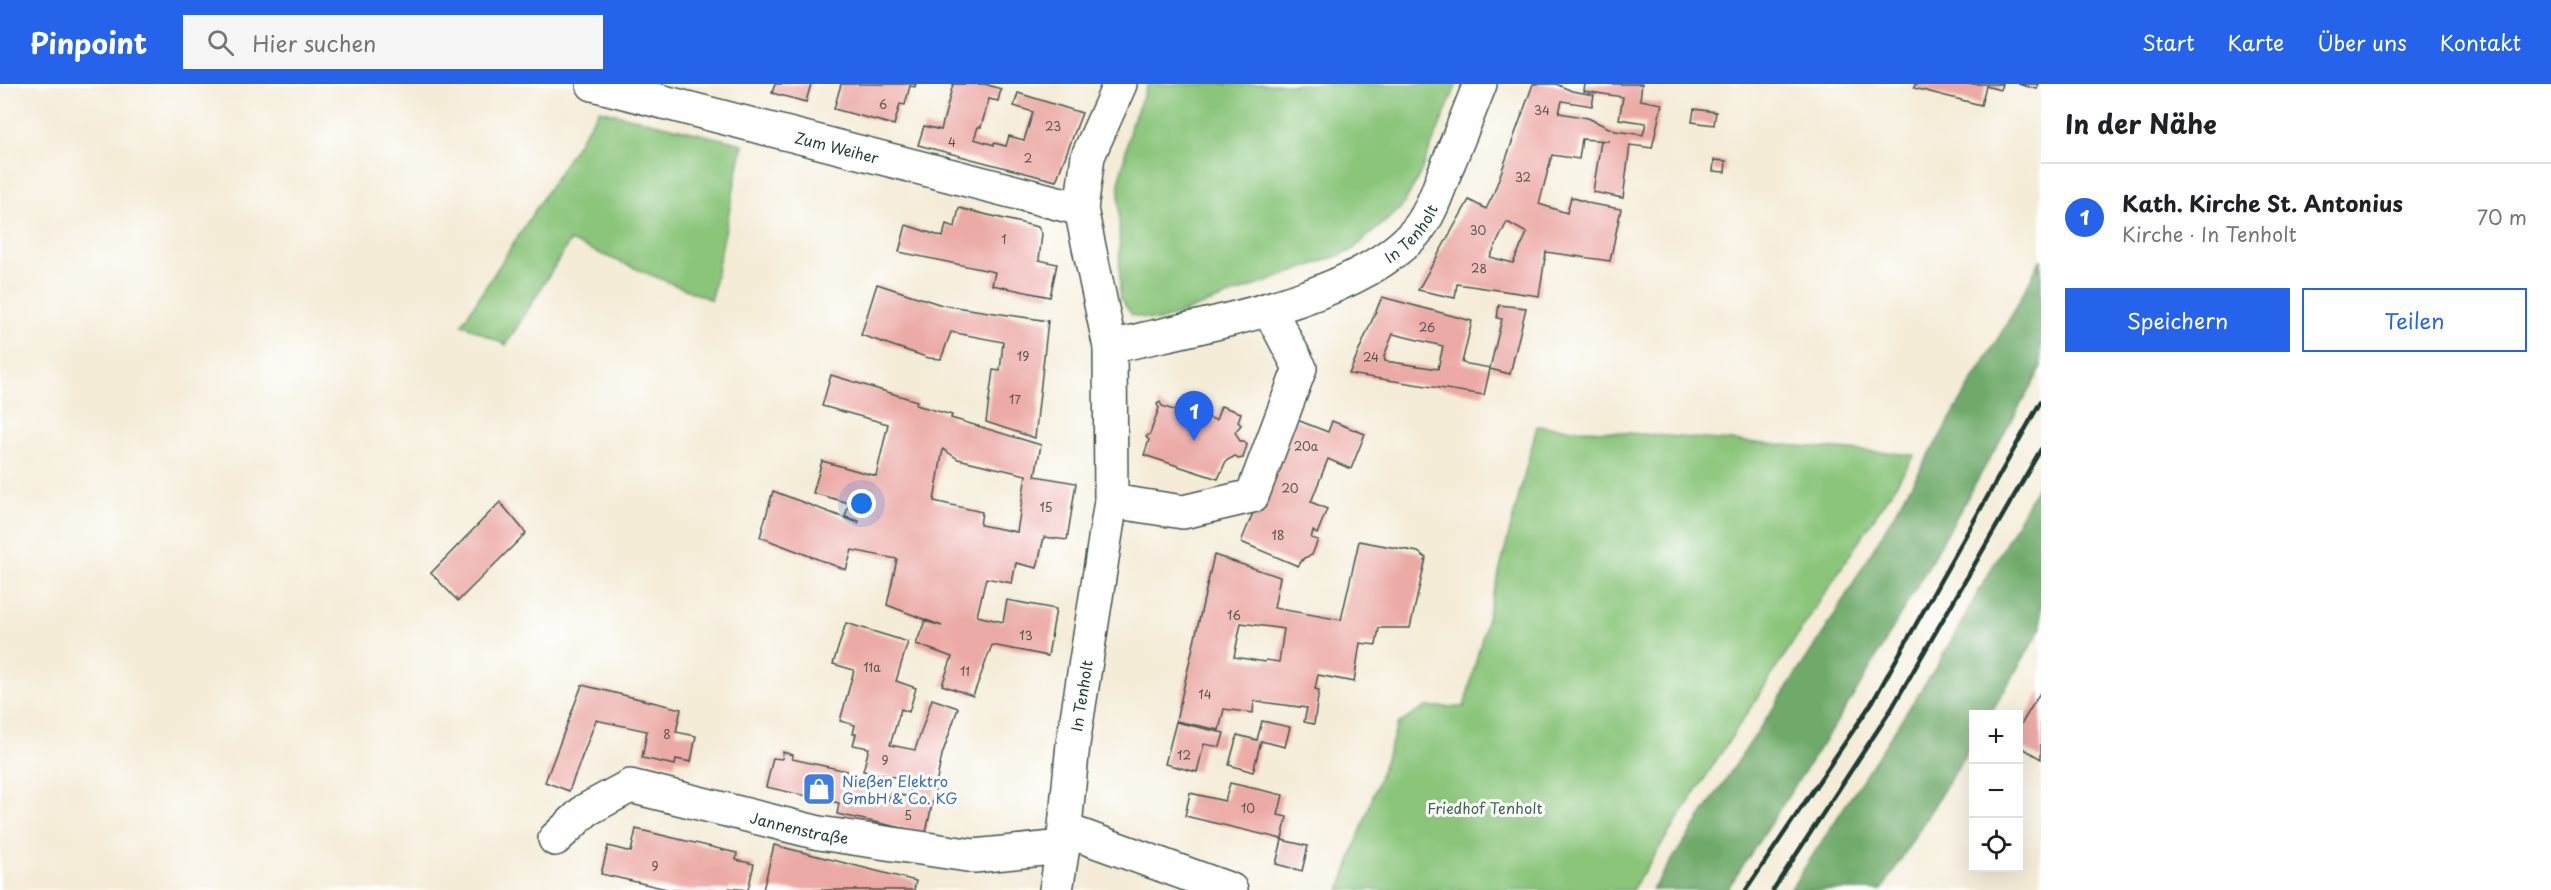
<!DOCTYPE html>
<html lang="de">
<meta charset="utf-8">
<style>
body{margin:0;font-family:"Playpen Sans",sans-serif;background:#f6f6f6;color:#202124}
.controls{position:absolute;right:18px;bottom:18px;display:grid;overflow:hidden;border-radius:0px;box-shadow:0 6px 24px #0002}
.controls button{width:54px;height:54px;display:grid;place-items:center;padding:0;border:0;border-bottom:2px solid #e0e0e0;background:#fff;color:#202124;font:30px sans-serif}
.you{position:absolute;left:862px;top:420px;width:21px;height:21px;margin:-15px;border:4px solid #fff;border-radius:50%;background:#1a73e8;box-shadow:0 0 0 9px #1a73e833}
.badge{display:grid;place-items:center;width:39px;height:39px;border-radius:50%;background:#2563eb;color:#fff;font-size:20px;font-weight:700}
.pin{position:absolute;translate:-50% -50px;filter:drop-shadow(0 2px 3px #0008)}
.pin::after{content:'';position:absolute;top:32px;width:21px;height:18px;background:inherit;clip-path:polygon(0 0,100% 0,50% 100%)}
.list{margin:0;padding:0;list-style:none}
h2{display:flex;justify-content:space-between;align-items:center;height:78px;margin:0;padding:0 24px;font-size:26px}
h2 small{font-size:20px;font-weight:400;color:#757577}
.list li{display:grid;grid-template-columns:39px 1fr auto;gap:18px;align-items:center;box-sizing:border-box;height:108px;padding:0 24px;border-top:2px solid #e0e0e0}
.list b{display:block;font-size:22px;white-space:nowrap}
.list p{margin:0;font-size:20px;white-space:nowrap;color:#757577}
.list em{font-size:20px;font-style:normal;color:#757577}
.actions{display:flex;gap:12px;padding:18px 24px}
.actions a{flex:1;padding:14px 0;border:2px solid #2563eb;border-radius:0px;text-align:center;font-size:21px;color:#2563eb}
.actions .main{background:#2563eb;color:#fff}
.icon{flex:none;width:33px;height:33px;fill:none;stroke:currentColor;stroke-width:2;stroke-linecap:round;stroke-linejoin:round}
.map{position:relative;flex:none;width:2041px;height:806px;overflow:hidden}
header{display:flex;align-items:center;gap:36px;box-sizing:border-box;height:84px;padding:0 30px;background:#2563eb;color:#fff}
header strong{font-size:28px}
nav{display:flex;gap:33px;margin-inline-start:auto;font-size:21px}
.search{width:420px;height:54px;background:#f6f6f6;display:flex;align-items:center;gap:15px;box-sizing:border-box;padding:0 21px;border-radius:0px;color:#757577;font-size:22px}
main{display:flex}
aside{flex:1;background:#fff}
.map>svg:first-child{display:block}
</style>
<header>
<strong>Pinpoint</strong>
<div class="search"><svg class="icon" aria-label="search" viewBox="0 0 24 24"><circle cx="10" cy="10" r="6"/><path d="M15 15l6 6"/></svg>Hier suchen</div>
<nav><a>Start</a><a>Karte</a><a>Über uns</a><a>Kontakt</a></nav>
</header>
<main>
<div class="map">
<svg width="2041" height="806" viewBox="0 0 2041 806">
<rect width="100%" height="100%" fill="#fff"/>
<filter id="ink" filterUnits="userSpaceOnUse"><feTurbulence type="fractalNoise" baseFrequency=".0167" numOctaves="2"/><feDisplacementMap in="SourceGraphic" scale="12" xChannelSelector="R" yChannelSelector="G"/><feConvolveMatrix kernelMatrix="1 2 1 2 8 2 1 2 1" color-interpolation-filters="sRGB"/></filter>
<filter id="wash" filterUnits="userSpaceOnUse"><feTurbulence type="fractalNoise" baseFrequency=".008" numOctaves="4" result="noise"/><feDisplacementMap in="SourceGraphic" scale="24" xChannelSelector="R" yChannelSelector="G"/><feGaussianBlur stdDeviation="1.35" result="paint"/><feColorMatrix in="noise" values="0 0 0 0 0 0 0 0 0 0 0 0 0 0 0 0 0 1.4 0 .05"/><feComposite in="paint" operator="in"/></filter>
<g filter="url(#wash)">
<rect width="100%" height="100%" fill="#f4ecd7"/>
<g fill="#8ac57a" stroke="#548157" stroke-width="1.5">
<path d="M1148,0h309l-38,92 -17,31 -51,44 -192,70 -27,-6 -12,-17 -1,-114 12,-59z"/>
<path d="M599,26l144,34 -32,156 -141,-59 -64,104 -44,-21z"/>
<path d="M1537,342l378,29 -283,435h-292l58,-166 28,-17h38z"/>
</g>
<g fill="#6faa6a" stroke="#47744f" stroke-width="1.5">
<path d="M2041,175v110l-183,320 -131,201h-75l174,-261 184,-311z"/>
<path d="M2041,396v149l-51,85h-16l-1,28 -91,148h-92l148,-226z"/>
</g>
<g id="blocks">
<g fill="#ecaaa6" fill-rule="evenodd">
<path d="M775,0h36l-5,18 -34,-9z"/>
<path d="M841,0h75l-1,3 -5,-1 -5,19 -5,-1 -6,21 -60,-16z"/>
<path d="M953,0h32l16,5 -3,12 -9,-2 -8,28h-3l-4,12 20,6v-2l12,3 3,-10 15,4 9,-28 -19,-6 4,-13 64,20 -26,68 -138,-36 6,-19 17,4z"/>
<path d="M1533,0h23l16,7 22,4 -2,11 -30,-5 -3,12 29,5 27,13 28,4 3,-12 -27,-4 4,-22 -39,-6 1,-7h57l-2,16 22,4 -10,44 -22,-3 -7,53 -30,-6 8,-51h8l-27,-2 -3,20 -27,-4 -13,49 28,9 4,-16 21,7 29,5 -11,52 -64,-9 -7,44 -82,-12 -2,14 -37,-8 51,-90 17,9 7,-14zM1507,138l20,11 -14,30 -23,-6z"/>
<path d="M1915,0h87l-2,6 -14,-4 -5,19 -67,-17z"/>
<path d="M2018,0h20l-1,5z"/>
<path d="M1694,25l22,3 -2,13 -22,-3z"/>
<path d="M1714,76l12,1 -1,11 -12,-1z"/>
<path d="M959,124l79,19 4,7 -3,26 18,4 -7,33 -58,-12 3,-13 -96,-20 7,-27 37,12 3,-13 9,3z"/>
<path d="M877,200l65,21 106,16 -13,117 -49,-16 7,-52 7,1 3,-29 -52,-10 -10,27 -12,-1 -68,-23z"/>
<path d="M1382,213l90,24 -10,42 28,5 12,-49 -5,-1 2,-13 27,3 -16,66 -20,-5 -6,26 -135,-21zM1393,250l50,12 -5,23 -53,-8 -1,-5z"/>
<path d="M831,291l86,26 -1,4 36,10 -1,3 90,27 -6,31 41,7 -9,57 -23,-3 -7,31 -21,-5 -4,20 -26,-5 -9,38 26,6 4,-22 49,9 -8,47 -56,-11 -19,51 -31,-11 10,-28 -36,-13 9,-23 17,5 -55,-21 10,-46 -45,-9 -6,20 -86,-33 13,-46 85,32 1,-2 -14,-4 4,-14 -36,-10 9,-32 54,15 12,-52 -66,-18zM943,365l15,10 68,16 -9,57 -37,-7 2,-13 -48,-11z"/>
<path d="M1160,318l2,4 17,6 1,-4 4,1 -2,4 15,5 1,-4 18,6 5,-14 20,7 -3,9 3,3 -6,7 5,9h4l3,4 -4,13 -5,1 -3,-3 -9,5 -8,18 -74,-24 5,-15 -3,-3 4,-3 9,-26 -2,-4z"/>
<path d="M1292,334l36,14 4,-11 33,13 -14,35 -23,-10 -17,43 16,7 -10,25 -4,-3 -2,7 7,2 -6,15 -8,3 -6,8 -57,-24z"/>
<path d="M500,418l26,31 -68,68 -27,-28z"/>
<path d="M1359,457l59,11 8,6 -16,70h-31l-3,17 -16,-2 -6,39 -36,-7 -3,14 4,1 -5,34 -10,-2 3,-14 -53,-7 -1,12 -29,-4 -5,21 -43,-9 38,-166 66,22 -6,31 67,12zM1241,539l43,6 -5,33 -13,-2 -1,2 -31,-5z"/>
<path d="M846,539l62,19 -12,39 20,7 -7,24 -8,-3 -11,36 25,5 17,-51 26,9 -16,47 -16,78 -89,-19 2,-11 -73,-16 7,-29 9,1 1,-7 10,3 -1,4 55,12 -1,7 22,4 -3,13 24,5 2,-7 19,4 2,-11 -13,-2 1,-6 -37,-7 6,-23 -16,-3 3,-11h-3l2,-9 -15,-4 14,-51 -21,-6z"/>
<path d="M582,601l99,24 -5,23 20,4 -5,26 -15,-3 -1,6 -33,-7 5,-27 -51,-11 -27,71 -24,-9z"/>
<path d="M2041,607v68l-22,-13v-18z"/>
<path d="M1262,637l28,6 -5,20 -24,-6 -8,31 -24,-7 8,-30 20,5z"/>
<path d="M1176,638l48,11 -4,14 -16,-3 -7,28 -32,-8z"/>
<path d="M1230,699l53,12 -5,20 9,2 -5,22 -97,-23 5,-23 35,8z"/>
<path d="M636,745l101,24 -1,7 18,4 -6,26 -19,-2v2h-58l-70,-16 7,-28 23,6z"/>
<path d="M1282,756l26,6 -6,25 -26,-7z"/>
<path d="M774,761l142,36 -2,9h-151z"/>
</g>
</g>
</g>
<g filter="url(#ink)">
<use href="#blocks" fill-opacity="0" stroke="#3f574c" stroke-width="1.5"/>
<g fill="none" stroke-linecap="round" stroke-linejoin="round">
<g stroke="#3f574c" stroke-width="36">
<g id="minor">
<path id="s1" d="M593,0l488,125"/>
<path d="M1110,263l-29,-138 7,-53 32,-72"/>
<path d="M1111,417l72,11 69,-16 48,-128 -31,-59"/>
<path d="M1065,746l166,60"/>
<path id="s2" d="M555,755l31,-29 44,-24 189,47 155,23 89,-9"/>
<path id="s3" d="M1056,806l7,-43 10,-103 38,-243 -1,-154c90,-22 240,-44 304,-113 16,-17 24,-44 32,-65 12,-29 23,-57 34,-85"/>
</g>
</g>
<use href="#minor" stroke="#fff" stroke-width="33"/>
<g stroke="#1f3d34" stroke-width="4.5">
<path d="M1746,806l127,-189 168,-300"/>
<path d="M1773,806l119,-182 149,-259"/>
</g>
</g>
</g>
<defs>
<g id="shop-square" transform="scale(1.725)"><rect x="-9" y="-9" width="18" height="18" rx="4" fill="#3f7fe0" stroke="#fff"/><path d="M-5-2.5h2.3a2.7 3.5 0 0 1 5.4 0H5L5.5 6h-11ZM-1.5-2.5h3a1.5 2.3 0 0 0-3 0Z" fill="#fff"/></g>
</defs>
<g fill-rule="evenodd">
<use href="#shop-square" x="819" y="705"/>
</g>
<g text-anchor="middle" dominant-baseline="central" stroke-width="6" stroke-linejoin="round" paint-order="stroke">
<g font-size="12" fill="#525850">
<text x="883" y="20">6</text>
<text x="1542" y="26">34</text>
<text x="1053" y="42">23</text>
<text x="952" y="58">4</text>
<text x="1028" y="74">2</text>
<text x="1523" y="93">32</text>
<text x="1478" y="146">30</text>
<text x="1004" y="155">1</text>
<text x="1479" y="184">28</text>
<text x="1427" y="243">26</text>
<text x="1023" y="272">19</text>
<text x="1371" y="273">24</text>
<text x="1015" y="315">17</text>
<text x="1306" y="362">20a</text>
<text x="1290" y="404">20</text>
<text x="1046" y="423">15</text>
<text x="1278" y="451">18</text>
<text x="1234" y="531">16</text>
<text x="1026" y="551">13</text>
<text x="872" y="583">11a</text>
<text x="965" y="587">11</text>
<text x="1205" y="610">14</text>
<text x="667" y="650">8</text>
<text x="1184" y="671">12</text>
<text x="885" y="676">9</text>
<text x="1248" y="724">10</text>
<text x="908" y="731">5</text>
<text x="655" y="782">9</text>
</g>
<g font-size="15" fill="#1f3d34" stroke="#fff">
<text stroke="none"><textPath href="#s1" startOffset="252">Zum Weiher</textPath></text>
<text stroke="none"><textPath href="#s3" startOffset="874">In Tenholt</textPath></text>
<text stroke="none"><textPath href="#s3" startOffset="196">In Tenholt</textPath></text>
<text stroke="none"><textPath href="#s2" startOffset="267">Jannenstraße</textPath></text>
</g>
<g font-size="15" fill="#366cbe" stroke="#fff" text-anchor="start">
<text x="842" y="696">Nießen Elektro<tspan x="842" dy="17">GmbH &amp; Co. KG</tspan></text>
</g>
<g font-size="15" fill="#3f6649" stroke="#fff">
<text x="1485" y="723">Friedhof Tenholt</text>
</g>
</g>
</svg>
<div class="controls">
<button>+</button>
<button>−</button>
<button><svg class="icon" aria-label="locate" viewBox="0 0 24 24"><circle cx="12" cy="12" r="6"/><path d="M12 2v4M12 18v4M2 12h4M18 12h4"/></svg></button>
</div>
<div class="you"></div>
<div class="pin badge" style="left:1194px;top:357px">1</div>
</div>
<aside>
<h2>In der Nähe<small></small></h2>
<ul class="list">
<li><span class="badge">1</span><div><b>Kath. Kirche St. Antonius</b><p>Kirche · In Tenholt</p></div><em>70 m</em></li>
</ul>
<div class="actions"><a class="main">Speichern</a><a>Teilen</a></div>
</aside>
</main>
